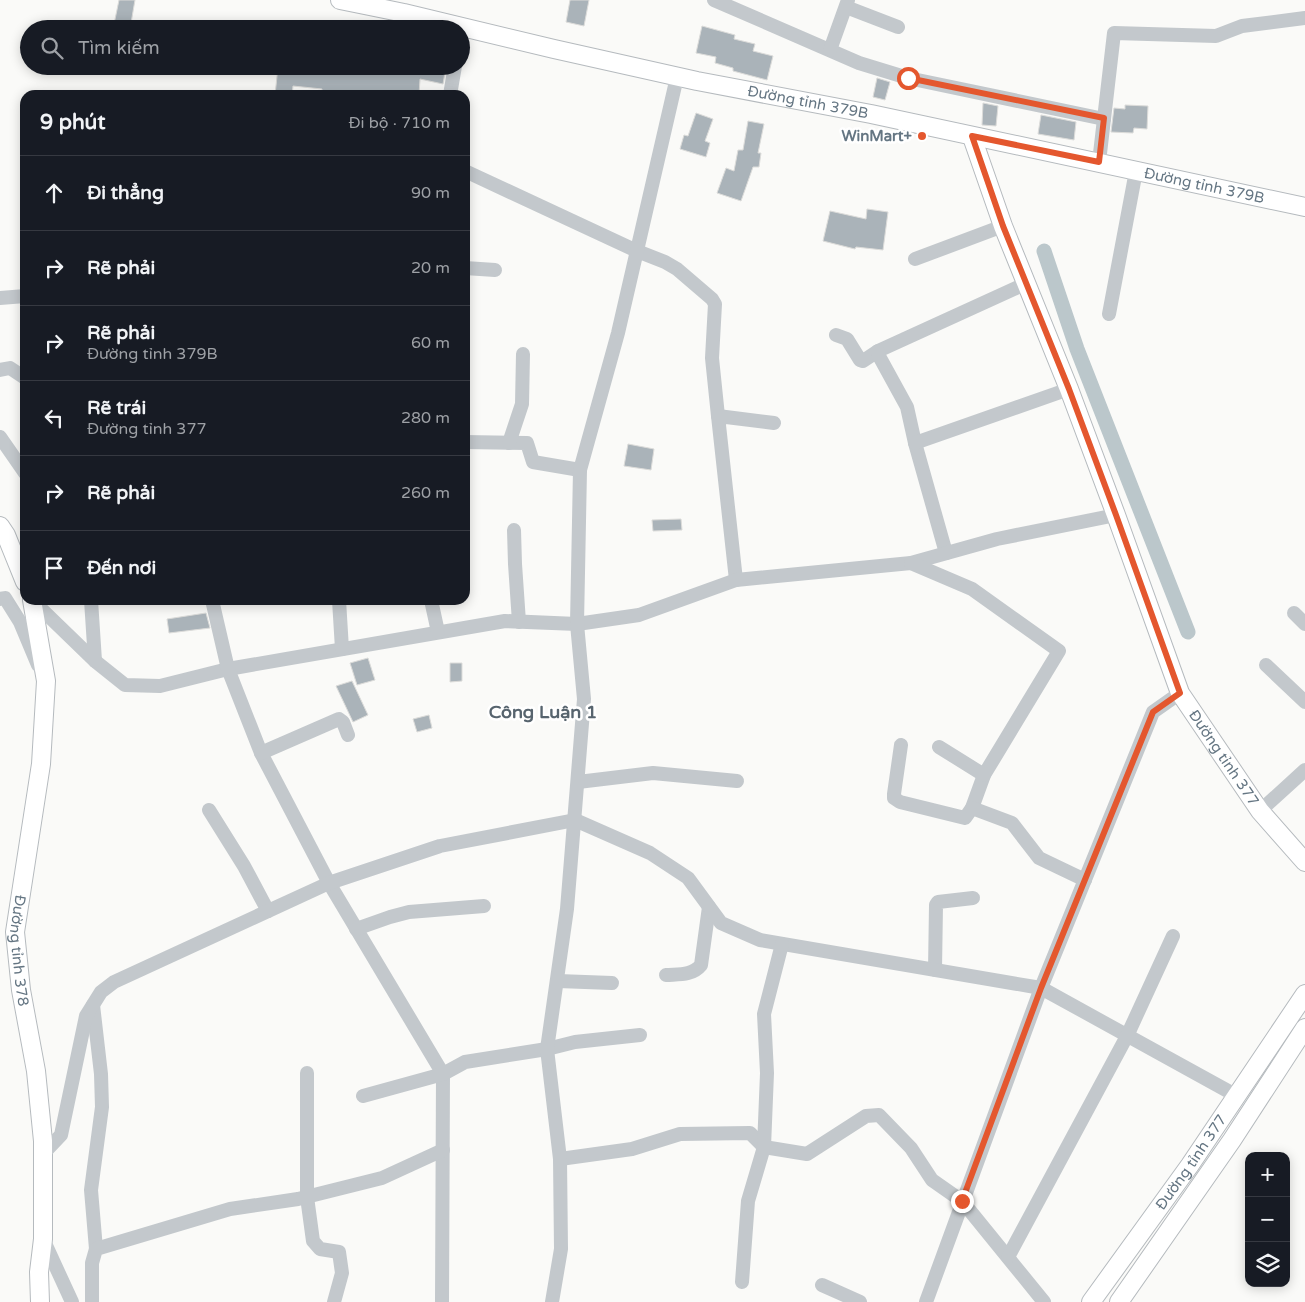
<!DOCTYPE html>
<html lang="vi">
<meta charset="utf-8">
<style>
body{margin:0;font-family:"Varela Round",sans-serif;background:#20242c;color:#f1f3f6}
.controls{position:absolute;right:15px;bottom:15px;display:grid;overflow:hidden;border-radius:10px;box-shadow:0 2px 12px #0003}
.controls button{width:45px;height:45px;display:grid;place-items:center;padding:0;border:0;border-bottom:1px solid #363941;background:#171b24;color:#f1f3f6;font:25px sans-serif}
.stop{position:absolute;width:15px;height:15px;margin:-11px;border:4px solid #e4572e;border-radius:50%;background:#fff}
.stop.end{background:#e4572e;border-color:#fff;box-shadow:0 1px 5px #0008}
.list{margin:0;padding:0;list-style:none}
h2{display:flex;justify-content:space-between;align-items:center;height:65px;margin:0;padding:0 20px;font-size:21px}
h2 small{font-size:16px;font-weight:400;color:#9ea1a6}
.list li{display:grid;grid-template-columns:32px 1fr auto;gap:15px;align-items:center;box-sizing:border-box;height:75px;padding:0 20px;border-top:1px solid #363941}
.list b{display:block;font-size:19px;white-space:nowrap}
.list p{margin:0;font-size:16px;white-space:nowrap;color:#9ea1a6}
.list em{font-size:16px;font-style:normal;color:#9ea1a6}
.icon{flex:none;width:28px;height:28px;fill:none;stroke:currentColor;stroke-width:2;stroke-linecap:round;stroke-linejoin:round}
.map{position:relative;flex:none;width:1305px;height:1302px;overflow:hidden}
.search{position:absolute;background:#171b24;box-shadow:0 2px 12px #0003;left:20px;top:20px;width:450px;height:55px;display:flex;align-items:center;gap:12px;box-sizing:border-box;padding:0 18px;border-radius:28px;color:#9ea1a6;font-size:19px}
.panel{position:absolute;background:#171b24;box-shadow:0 2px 12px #0003;left:20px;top:90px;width:450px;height:515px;border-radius:15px}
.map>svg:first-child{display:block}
</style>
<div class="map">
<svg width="1305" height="1302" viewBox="0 0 1305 1302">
<rect width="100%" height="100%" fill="#fafaf8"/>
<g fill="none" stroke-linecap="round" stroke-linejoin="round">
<path stroke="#bbc7cb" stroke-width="15" d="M1044,251l33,98 111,283"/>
</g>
<g fill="#aab3b9" stroke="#dcdcda">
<path d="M119,0h16l-5,29h-17z"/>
<path d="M570,0h19l-5,26 -18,-4z"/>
<path d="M702,26l33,9 -1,4 21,5 -2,7 20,5 -6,24 -34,-9v-3l-18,-5 1,-6 -20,-4z"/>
<path d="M299,66h49l47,7 2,-7h49l-3,18 -23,-5 -1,16h-74l-23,-3v-3l-29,-3 -1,9h-17l3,-28 21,2z"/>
<path d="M877,78l13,4 -5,18 -12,-3z"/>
<path d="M983,103l15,3 -2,20 -14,-1z"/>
<path d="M1125,105l23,1 -1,23 -13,-1 -1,5 -22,-1 3,-24 11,1z"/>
<path d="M696,113l17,6 -8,22 5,2 -4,14 -26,-8 4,-14 4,1z"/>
<path d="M1041,115l35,7 -2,18 -36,-6z"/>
<path d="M748,121l16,3 -6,29h3l-2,14h-6l-12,34 -24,-8 9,-25 8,3 4,-21h5z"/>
<path d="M867,209l21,3 -5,38 -27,-3 -1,2 -32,-8 7,-30 36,8z"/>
<path d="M628,444l26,5 -3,21 -27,-4z"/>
<path d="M681,519l1,11 -29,1 -1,-11z"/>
<path d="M206,613l4,15 -41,5 -2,-14z"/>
<path d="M368,658l7,22 -18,5 -7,-22z"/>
<path d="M450,663h12v18l-12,1z"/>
<path d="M352,681l16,34 -15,7 -17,-36z"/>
<path d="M429,715l3,13 -15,4 -4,-13z"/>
</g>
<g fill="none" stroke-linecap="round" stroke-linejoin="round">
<g stroke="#b5babe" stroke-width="20">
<g id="major">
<path id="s1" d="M340,0l64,13 150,36 143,32 174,33 434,93"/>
<path id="s2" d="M972,137l31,89 66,163 47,126 64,178 80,118 45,51"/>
<path d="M0,526l6,9 19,47"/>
<path id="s3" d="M32,600l14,81 -5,83 -26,168 6,58 15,81 7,70v98l-4,33 1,30"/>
<path id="s4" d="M1091,1302l99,-137 115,-171"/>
<path d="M1119,1302l113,-162 73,-112"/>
</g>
</g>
<g stroke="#c3c8cc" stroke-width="14">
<path d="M714,0l145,63 49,15 196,41"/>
<path d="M846,7l52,20"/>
<path d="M830,50l18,-50"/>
<path d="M450,95l5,-29"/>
<path d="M1099,162l15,-129 102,3 26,-10 63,-8"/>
<path d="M465,171l172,80 28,11 12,7 35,30 3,5 -3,54 6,58"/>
<path d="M915,259l88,-33"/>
<path d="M465,268l30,2"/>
<path d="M0,298l25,-2"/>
<path d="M1109,314l27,-143"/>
<path d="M836,335l11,4 13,21 3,1 15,-10 149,-68"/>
<path d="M878,351l1,5 28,51 8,36 31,110"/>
<path d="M0,370l10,-2 15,10"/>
<path d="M0,437l25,36"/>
<path d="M465,442l62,1 6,19 47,8"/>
<path d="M509,443l13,-39 1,-50"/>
<path d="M915,443l154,-54"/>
<path d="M514,530l1,34 4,58"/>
<path d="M736,580l-18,-164 56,7"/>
<path d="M0,599l5,-1 15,24 18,43"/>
<path d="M32,600l63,61 30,24 35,1 68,-17 277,-48 72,3 62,-9 97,-35 175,-17 86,-24 119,-24"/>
<path d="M91,600l4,61"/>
<path d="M212,600l16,69 33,84 68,130 114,191 -1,228"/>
<path d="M339,600l3,49"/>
<path d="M431,600l7,32"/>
<path d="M1294,613l11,11"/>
<path d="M1266,665l39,37"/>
<path d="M901,745l-7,49v4l6,4 65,16 7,-10 12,-33 75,-124 -87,-62 -61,-26"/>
<path d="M939,747l45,28"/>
<path d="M261,753l78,-34 4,3 5,13"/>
<path d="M578,782l75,-9 84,8"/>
<path d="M972,808l40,15 27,35 46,22"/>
<path d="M209,810l35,56 24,45"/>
<path d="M1260,811l45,-41"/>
<path d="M356,929l34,-12 19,-5 75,-6"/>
<path d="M935,970l1,-65 2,-3 35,-4"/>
<path d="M666,975c12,-1 26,1 35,-10l8,-58"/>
<path d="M558,981l54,2"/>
<path d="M93,1005l8,69 1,33 -11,83 5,59"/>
<path d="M307,1073v124l6,44 7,8 19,3 3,21 -8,29"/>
<path d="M363,1096l80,-22 22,-12 82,-13 28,-7 65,-7"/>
<path d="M42,1155l19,-20 25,-119 15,-24 13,-10 215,-99 111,-37 135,-26 75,33 38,25 33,45 39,17 281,48 196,108"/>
<path d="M560,1159l72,-10 48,-15 70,-1 14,14 43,7 59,-38 13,-1 32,33 21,32 30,21 82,101"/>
<path d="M43,1239l29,63"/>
<path d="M1008,1257l119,-221 46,-100"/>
<path d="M742,1282l6,-81 16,-54 3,-74 -3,-59 18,-70"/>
<path d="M822,1285l38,17"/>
<path d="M92,1302v-39l4,-14 134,-40 68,-10 84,-21 61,-28"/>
<path d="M552,1302l9,-53 -1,-90 -13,-110 20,-140 17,-210 -7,-75 3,-154 38,-137 59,-256"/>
<path d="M926,1302l115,-314 112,-276 27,-19"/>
</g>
<use href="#major" stroke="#fff" stroke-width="18"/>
</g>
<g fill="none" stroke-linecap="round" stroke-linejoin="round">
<path stroke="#e4572e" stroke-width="6" d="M908,78l196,40 -5,44 -127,-26 31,90 66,163 47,126 64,178 -27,19 -112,276 -79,213"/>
</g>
<circle fill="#e4572e" stroke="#fff" stroke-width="2" cx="922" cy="136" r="5"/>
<g text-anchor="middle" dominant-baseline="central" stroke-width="5" stroke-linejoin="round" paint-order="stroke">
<g font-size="15" fill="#657683" stroke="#fff">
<text stroke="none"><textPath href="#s1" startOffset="479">Đường tỉnh 379B</textPath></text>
<text stroke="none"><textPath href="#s1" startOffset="884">Đường tỉnh 379B</textPath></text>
<text stroke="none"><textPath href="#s2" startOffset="672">Đường tỉnh 377</textPath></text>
<text stroke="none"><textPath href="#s3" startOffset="354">Đường tỉnh 378</textPath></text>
<text stroke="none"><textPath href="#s4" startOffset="172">Đường tỉnh 377</textPath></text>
</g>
<g font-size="15" font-weight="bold" fill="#657683" stroke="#fff" text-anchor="end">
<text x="912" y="136">WinMart+</text>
</g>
<g font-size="18" font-weight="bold" fill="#57646e" stroke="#fff">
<text x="543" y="712">Công Luận 1</text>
</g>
</g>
</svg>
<div class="controls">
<button>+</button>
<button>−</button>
<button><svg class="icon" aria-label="layers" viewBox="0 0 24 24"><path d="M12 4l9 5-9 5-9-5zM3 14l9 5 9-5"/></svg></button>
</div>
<div class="stop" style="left:908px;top:78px"></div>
<div class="stop end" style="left:962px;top:1201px"></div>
<div class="search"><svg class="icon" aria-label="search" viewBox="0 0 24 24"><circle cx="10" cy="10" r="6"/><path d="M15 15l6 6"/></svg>Tìm kiếm</div>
<section class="panel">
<h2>9 phút<small>Đi bộ · 710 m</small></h2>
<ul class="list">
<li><svg class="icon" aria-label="ahead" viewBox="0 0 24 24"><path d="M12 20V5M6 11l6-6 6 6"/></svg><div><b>Đi thẳng</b></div><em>90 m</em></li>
<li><svg class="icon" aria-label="right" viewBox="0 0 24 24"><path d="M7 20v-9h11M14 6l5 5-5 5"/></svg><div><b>Rẽ phải</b></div><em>20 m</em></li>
<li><svg class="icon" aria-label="right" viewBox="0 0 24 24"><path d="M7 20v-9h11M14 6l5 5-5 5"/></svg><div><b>Rẽ phải</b><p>Đường tỉnh 379B</p></div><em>60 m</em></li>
<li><svg class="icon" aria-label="left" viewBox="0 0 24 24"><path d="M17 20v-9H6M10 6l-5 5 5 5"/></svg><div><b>Rẽ trái</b><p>Đường tỉnh 377</p></div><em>280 m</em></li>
<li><svg class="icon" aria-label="right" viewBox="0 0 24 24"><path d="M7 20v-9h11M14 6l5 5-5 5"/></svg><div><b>Rẽ phải</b></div><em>260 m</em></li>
<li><svg class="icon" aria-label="arrive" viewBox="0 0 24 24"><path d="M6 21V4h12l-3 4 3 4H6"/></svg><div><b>Đến nơi</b></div></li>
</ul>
</section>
</div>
